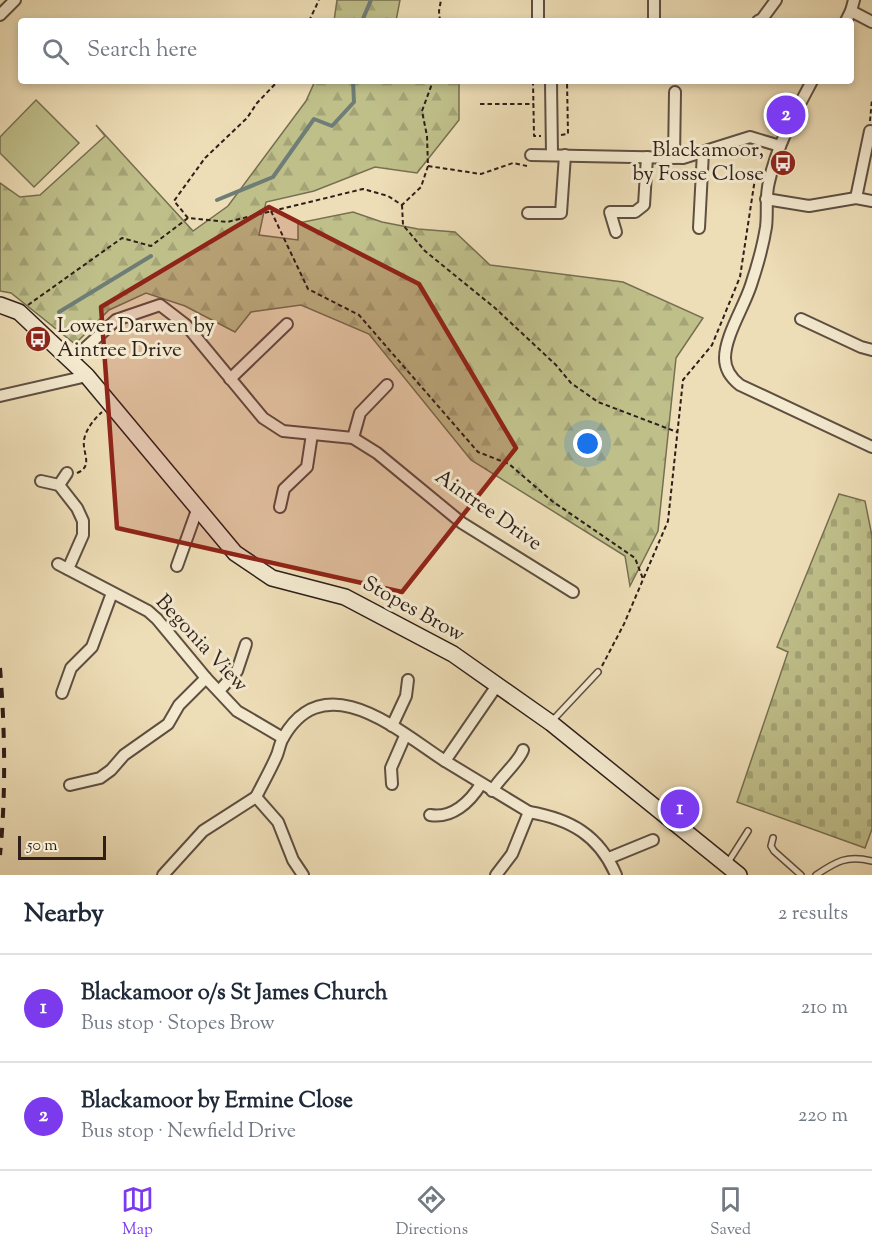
<!DOCTYPE html>
<meta charset="utf-8">
<style>
body{margin:0;font-family:"Sorts Mill Goudy",serif;background:#f2f2f3;color:#1f2937}
.scale{position:absolute;left:18px;bottom:15px;width:88px;box-sizing:border-box;padding-left:6px;border:3px solid #2e1f1a;border-top:0;font-size:16px;line-height:21px;white-space:nowrap;color:#2e1f1a;-webkit-text-stroke:4px #f4ead0;paint-order:stroke}
.you{position:absolute;left:588px;top:444px;width:21px;height:21px;margin:-15px;border:4px solid #fff;border-radius:50%;background:#1a73e8;box-shadow:0 0 0 9px #1a73e833}
.badge{display:grid;place-items:center;width:39px;height:39px;border-radius:50%;background:#7c3aed;color:#fff;font-size:20px;font-weight:700}
.pin{position:absolute;translate:-50% -50%;border:3px solid #fff;box-shadow:0 2px 6px #0006}
.list{margin:0;padding:0;list-style:none}
h2{display:flex;justify-content:space-between;align-items:center;height:78px;margin:0;padding:0 24px;font-size:26px}
h2 small{font-size:20px;font-weight:400;color:#747a83}
.list li{display:grid;grid-template-columns:39px 1fr auto;gap:18px;align-items:center;box-sizing:border-box;height:108px;padding:0 24px;border-top:2px solid #e0e1e3}
.list b{display:block;font-size:22px;white-space:nowrap}
.list p{margin:0;font-size:20px;white-space:nowrap;color:#747a83}
.list em{font-size:20px;font-style:normal;color:#747a83}
.icon{flex:none;width:33px;height:33px;fill:none;stroke:currentColor;stroke-width:2;stroke-linecap:round;stroke-linejoin:round}
.map{position:relative;flex:none;width:872px;height:875px;overflow:hidden}
.search{position:absolute;background:#fff;box-shadow:0 3px 9px #0003;left:18px;right:18px;top:18px;height:66px;display:flex;align-items:center;gap:15px;box-sizing:border-box;padding:0 21px;border-radius:6px;color:#747a83;font-size:22px}
.sheet{height:294px;background:#fff}
nav{display:flex;justify-content:space-around;align-items:center;box-sizing:border-box;height:84px;border-top:2px solid #e0e1e3;background:#fff;font-size:16px;color:#747a83}
nav a{display:grid;justify-items:center;gap:3px}
nav .on{color:#7c3aed}
.map>svg:first-child{display:block}
</style>
<div class="map">
<svg width="872" height="875" viewBox="0 0 872 875">
<defs>
<pattern id="forest-firs" width="22" height="20" patternUnits="userSpaceOnUse" patternTransform="scale(1.5)"><rect width="22" height="20" fill="#bfbf8a"/><path d="M5 1l3.5 6h-7zM16 11l3.5 6h-7z" fill="#a4a476"/></pattern>
<pattern id="cemetery-stones" width="16" height="16" patternUnits="userSpaceOnUse" patternTransform="scale(1.5)"><rect width="16" height="16" fill="#bfbf8a"/><path d="M2 7V4a2 2 0 0 1 4 0v3zM10 15v-3a2 2 0 0 1 4 0v3z" fill="#a4a476"/></pattern>
</defs>
<rect width="100%" height="100%" fill="#eedeb7"/>
<filter id="stains"><feTurbulence type="fractalNoise" baseFrequency=".00333" numOctaves="4"/><feColorMatrix values="0 0 0 0 .2 0 0 0 0 .09 0 0 0 0 .02 0 0 0 .5 -.17"/></filter>
<radialGradient id="worn" r=".72"><stop offset=".6" stop-color="#630" stop-opacity="0"/><stop offset="1" stop-color="#630" stop-opacity=".3"/></radialGradient>
<g fill="url(#forest-firs)" stroke="#766f52" stroke-width="1.5">
<path d="M337,0h63l-4,21h-62z"/>
<path d="M315,81h141l3,2v37l-42,53 -42,-6 -61,24 -48,11 -7,33 39,5v-17l55,-11 29,10 36,7 37,3 35,33 133,17 80,36 -27,40 -18,173 -28,55 -5,-30 -154,-96 -102,-126 -68,-29 -50,7 -16,20 -50,-26 -39,-13 -37,17 -34,34 -64,-51 -11,-2v-108l20,14 20,-2 65,-59 -9,-11 97,106 35,-25 78,-105z"/>
</g>
<path fill="url(#cemetery-stones)" stroke="#766f52" stroke-width="1.5" d="M839,494l26,7 7,35v293l-7,19 -128,-46 51,-150 -11,-5z"/>
<path fill="#bfbf8a" stroke="#766f52" stroke-width="1.5" d="M36,100l43,43 -45,44 -34,-34v-16z"/>
<g fill="none" stroke-linecap="round" stroke-linejoin="round">
<g stroke="#6f7d77" stroke-width="4">
<path d="M362,21l9,-21"/>
<path d="M217,200l56,-23 41,-58 18,7 22,-24 -1,-21"/>
<path d="M59,312l92,-56"/>
</g>
<g stroke="#5e4f41" stroke-width="8">
<g id="service">
<path d="M552,721l46,-49"/>
<path d="M773,838l-2,8 3,5 27,24"/>
<path d="M727,864l21,-33"/>
<path d="M816,875c21,-14 31,-20 56,-14"/>
</g>
</g>
<g stroke="#5e4f41" stroke-width="14">
<g id="minor">
<path d="M538,0v21"/>
<path d="M654,0v21"/>
<path d="M851,11l21,11"/>
<path d="M0,15l15,-15"/>
<path d="M758,21l4,-2 14,-19"/>
<path d="M846,21l5,-10 3,-11"/>
<path d="M812,81c-17,32 -35,64 -43,101 -4,15 -1,30 -3,45 -3,19 -9,40 -15,58 -7,22 -26,51 -26,73 0,12 6,20 15,27l132,62"/>
<path d="M551,82l1,72"/>
<path d="M531,155l152,3 67,-21 30,9"/>
<path d="M674,158l1,-66"/>
<path d="M856,198l14,-67"/>
<path d="M766,199l43,7 47,-8 16,3"/>
<path d="M528,213h33l4,-58"/>
<path d="M699,228l4,-76"/>
<path d="M616,232l-6,-20h25l9,-7 3,-48"/>
<path d="M801,319l60,28 11,3"/>
<path d="M72,360l44,-40 44,-15 26,20 77,93 20,13 70,7 24,15 85,70 111,69"/>
<path d="M230,379l57,-55"/>
<path d="M0,396l87,-20"/>
<path d="M353,438l7,-25 27,-28"/>
<path d="M41,481l18,4 18,23 6,13v14l-15,34"/>
<path d="M59,485l8,-12"/>
<path d="M280,507l4,-18 23,-22 5,-33"/>
<path d="M58,564l90,47 9,8 49,59 31,33 46,27"/>
<path d="M177,566l20,-56"/>
<path d="M219,691l18,-20 9,-27"/>
<path d="M62,693l9,-25 21,-21 20,-54"/>
<path d="M392,726l14,-30 2,-16"/>
<path d="M445,761l84,51 -17,42 -16,21"/>
<path d="M392,784l-1,-16 14,-32"/>
<path d="M70,785l30,-7 11,-8 13,-15 44,-31 11,-19 27,-27"/>
<path d="M492,791c8,-14 27,-29 31,-41"/>
<path d="M256,797c7,-14 15,-28 21,-42 2,-5 3,-12 6,-17 42,-74 117,-6 162,23l53,-77"/>
<path d="M256,797l22,25 15,38 10,15"/>
<path d="M529,812c41,7 70,23 87,63"/>
<path d="M430,815c22,4 40,-13 51,-31"/>
<path d="M609,858l44,-18"/>
<path d="M163,875l40,-44 53,-34"/>
</g>
</g>
<g stroke="#2e1f1a" stroke-width="18">
<path id="secondary" d="M0,305l19,7 68,64 148,177 37,25 73,19 108,57 98,69 188,152"/>
</g>
<g stroke="#2e1f1a" stroke-width="2" stroke-dasharray="4.5 3" stroke-linecap="butt">
<path d="M309,21l10,-21"/>
<path d="M440,21l-1,-10 2,-11"/>
<path d="M533,81l1,55h7"/>
<path d="M480,104h54"/>
<path d="M870,121l2,-22"/>
<path d="M561,135l7,-1 -1,-53"/>
<path d="M428,166l53,8 32,-11 14,3"/>
<path d="M402,205l1,20 22,26 70,57 61,57 15,18 27,19 79,30"/>
<path d="M271,211l37,78 51,26 119,137 31,12 43,37 83,57 8,21"/>
<path d="M188,218l-14,-17 31,-43 42,-40 10,-15 21,-22"/>
<path d="M28,305l94,-67 29,8 37,-28 39,4 136,-33 25,7 14,9 19,-18 7,-21 -1,-30 -5,-25 11,-30"/>
<path d="M77,473c17,-7 5,-20 7,-33 2,-11 10,-21 18,-28"/>
<path d="M602,666l22,-42 44,-103 15,-141 29,-35 28,-68 14,-92 5,-14"/>
</g>
<use href="#service" stroke="#f4ead0" stroke-width="5"/>
<use href="#minor" stroke="#f4ead0" stroke-width="10"/>
<use href="#secondary" stroke="#f4ead0" stroke-width="15"/>
<path stroke="#2e1f1a" stroke-width="4" stroke-dasharray="10 10" stroke-linecap="butt" d="M0,668c5,62 6,126 0,187"/>
</g>
<path fill="#8f2418" fill-opacity="0.2" stroke="#8f2418" stroke-width="4.5" stroke-linejoin="round" d="M269,207l150,77 97,164 -114,144 -285,-64 -16,-221z"/>
<defs>
<g id="bus-disc" transform="scale(1.35)"><circle r="9.5" fill="#8f2418" stroke="#f4ead0"/><path d="M-5-6H5V4H4V6H2V4H-2V6H-4V4H-5ZM-3.5-4V0h7V-4ZM-3.5 1.2v1.5H-2V1.2ZM2 1.2v1.5H3.5V1.2Z" fill="#fff"/></g>
</defs>
<g fill-rule="evenodd">
<use href="#bus-disc" x="783" y="163"/>
<use href="#bus-disc" x="38" y="339"/>
</g>
<g text-anchor="middle" dominant-baseline="central" stroke-width="6" stroke-linejoin="round" paint-order="stroke">
<g font-size="21" fill="#2e1f1a" stroke="#f4ead0" text-anchor="end">
<text x="764" y="151">Blackamoor,<tspan x="764" dy="24">by Fosse Close</tspan></text>
<text x="57" y="327" text-anchor="start">Lower Darwen by<tspan x="57" dy="24">Aintree Drive</tspan></text>
</g>
<g font-size="21" fill="#2e1f1a" stroke="#f4ead0">
<text transform="translate(488 511) rotate(35)">Aintree Drive</text>
<text transform="translate(413 610) rotate(29)">Stopes Brow</text>
<text transform="translate(201 644) rotate(47)">Begonia View</text>
</g>
</g>
<rect width="100%" height="100%" filter="url(#stains)"/>
<rect width="100%" height="100%" fill="url(#worn)"/>
</svg>
<div class="scale">50 m</div>
<div class="you"></div>
<div class="pin badge" style="left:680px;top:809px">1</div>
<div class="pin badge" style="left:786px;top:115px">2</div>
<div class="search"><svg class="icon" aria-label="search" viewBox="0 0 24 24"><circle cx="10" cy="10" r="6"/><path d="M15 15l6 6"/></svg>Search here</div>
</div>
<section class="sheet">
<h2>Nearby<small>2 results</small></h2>
<ul class="list">
<li><span class="badge">1</span><div><b>Blackamoor o/s St James Church</b><p>Bus stop · Stopes Brow</p></div><em>210 m</em></li>
<li><span class="badge">2</span><div><b>Blackamoor by Ermine Close</b><p>Bus stop · Newfield Drive</p></div><em>220 m</em></li>
</ul>
</section>
<nav>
<a class="on"><svg class="icon" aria-label="map" viewBox="0 0 24 24"><path d="M3 6l6-2 6 2 6-2v14l-6 2-6-2-6 2zM9 4v14M15 6v14"/></svg>Map</a>
<a><svg class="icon" aria-label="directions" viewBox="0 0 24 24"><path d="M12 3l9 9-9 9-9-9zM9 14v-3h6M13 9l2 2-2 2"/></svg>Directions</a>
<a><svg class="icon" aria-label="saved" viewBox="0 0 24 24"><path d="M7 4h10v16l-5-4-5 4z"/></svg>Saved</a>
</nav>
